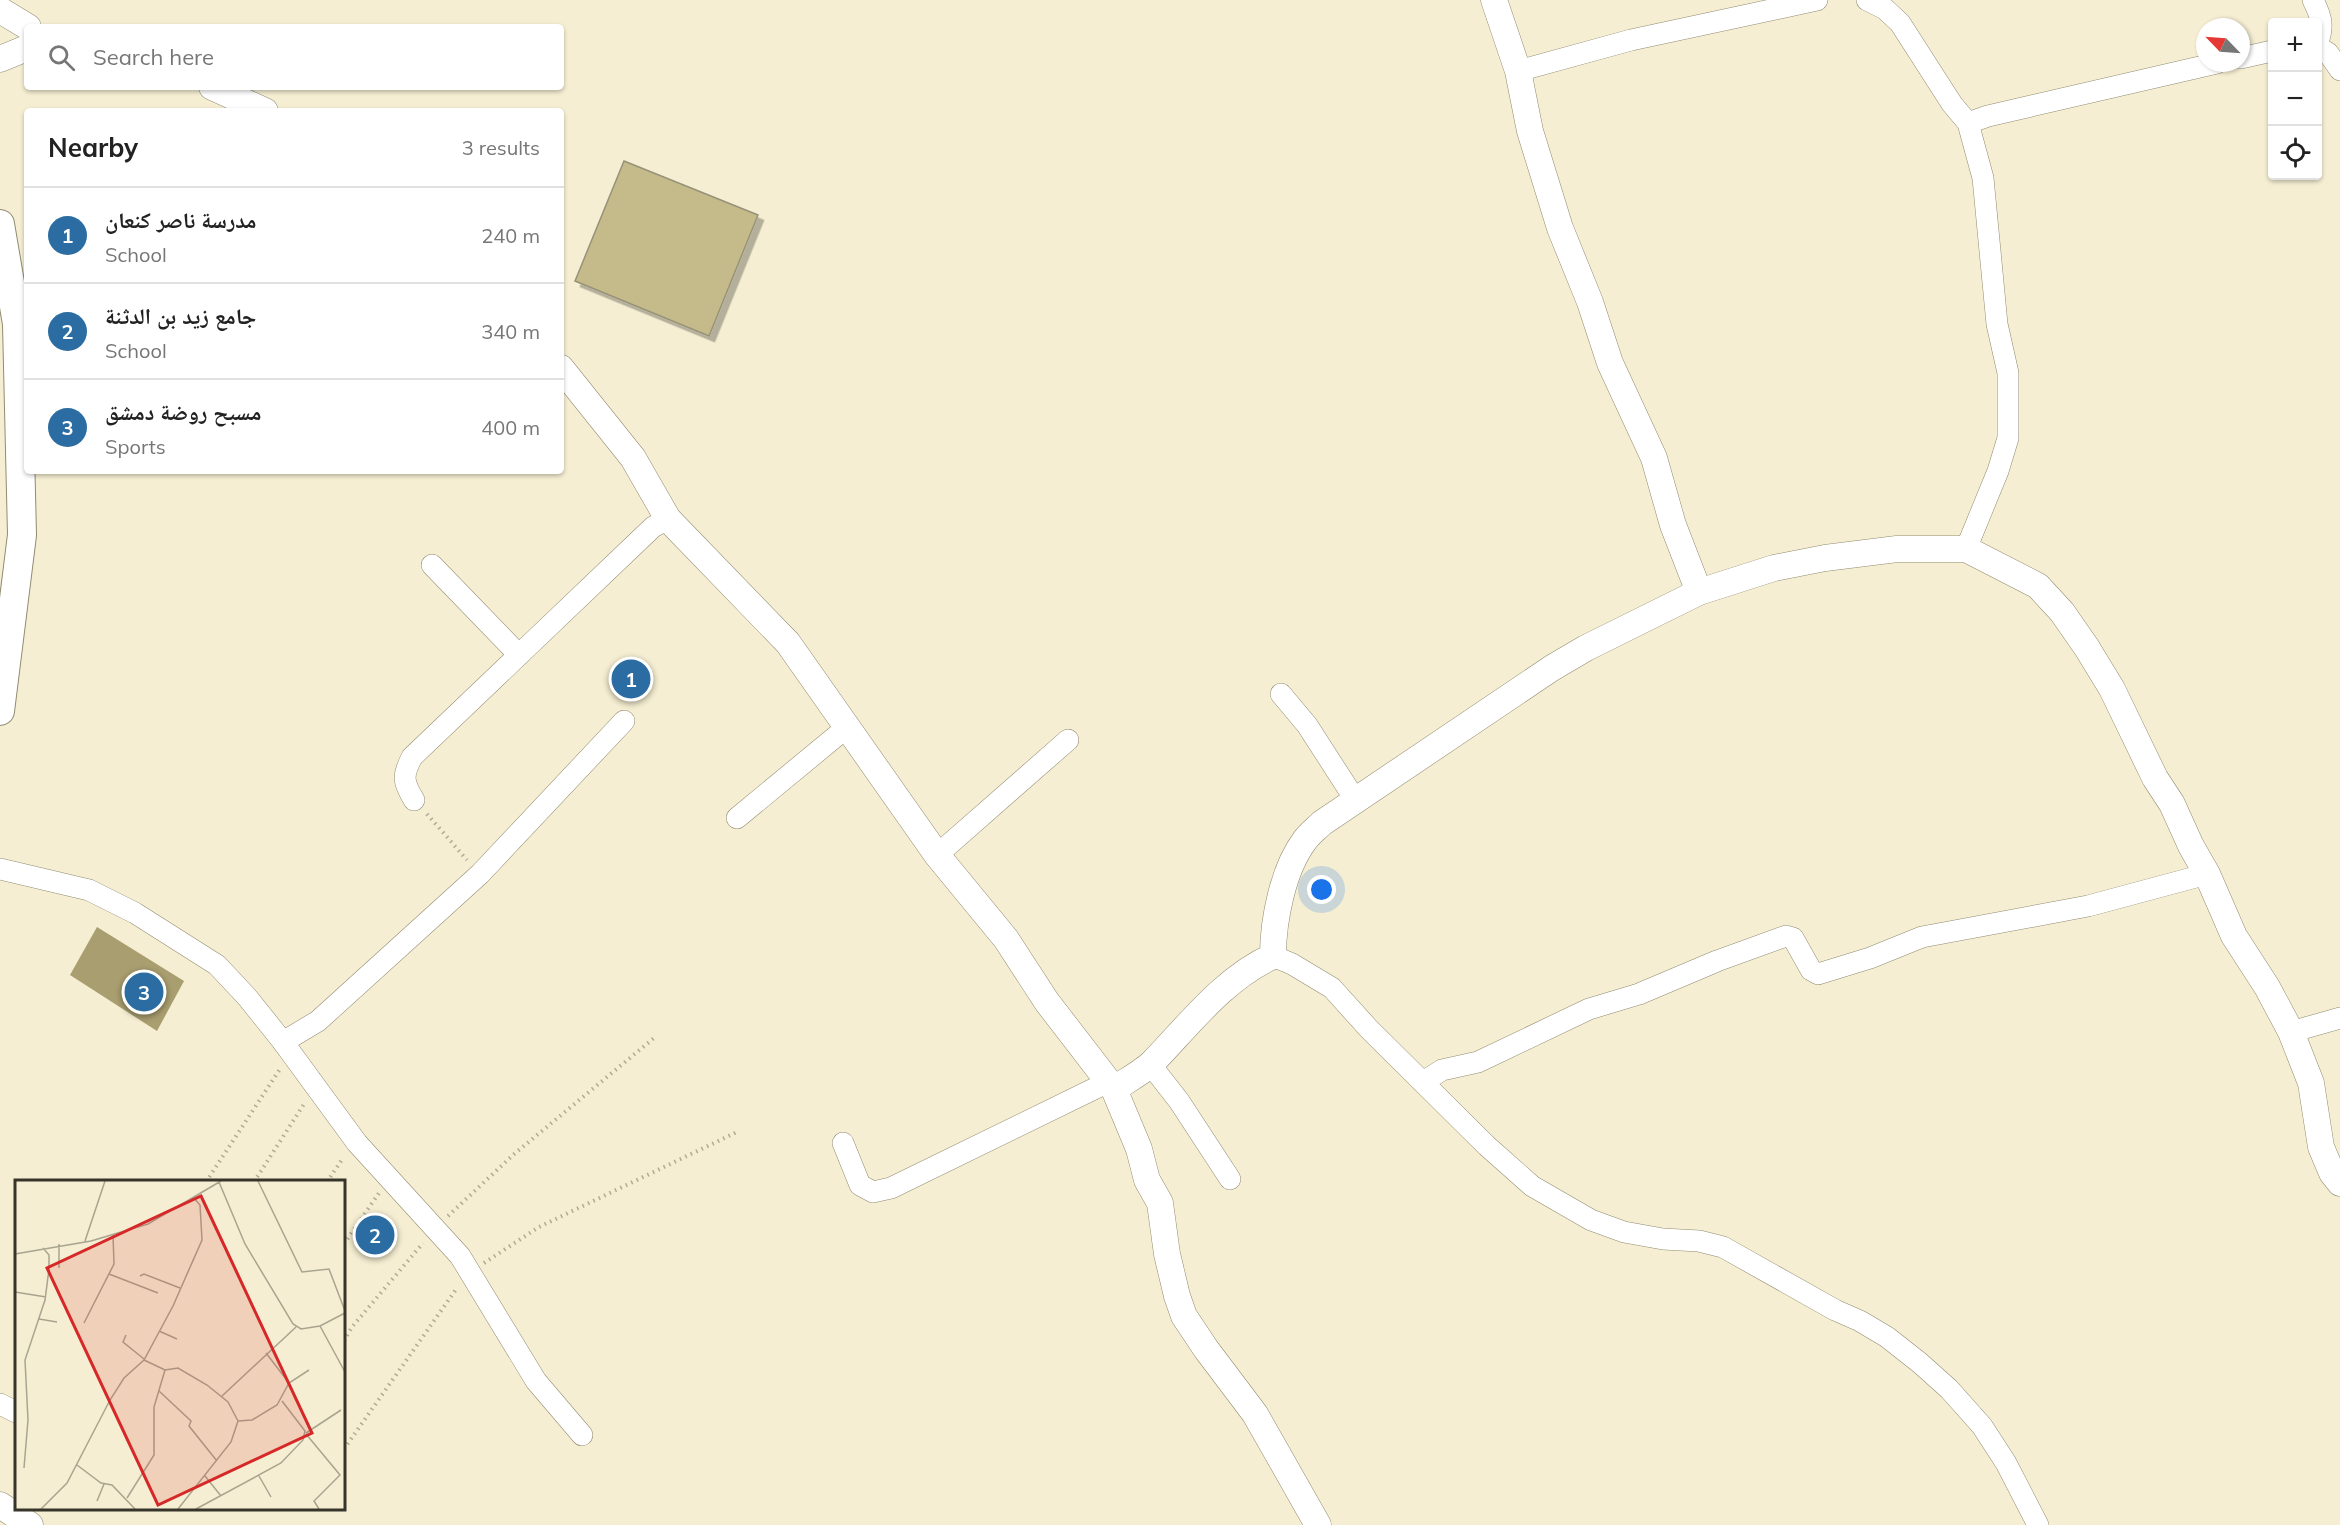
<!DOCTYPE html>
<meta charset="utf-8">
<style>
body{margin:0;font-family:Mulish,"Noto Naskh Arabic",sans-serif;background:#f2f2f2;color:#222}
.controls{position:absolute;right:18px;top:18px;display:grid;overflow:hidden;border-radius:6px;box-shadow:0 2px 4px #0004}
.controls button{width:54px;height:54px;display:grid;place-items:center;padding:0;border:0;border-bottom:2px solid #e0e0e0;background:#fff;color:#222;font:30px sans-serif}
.compass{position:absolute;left:2196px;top:18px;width:54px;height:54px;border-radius:50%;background:#fff;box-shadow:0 2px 4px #0004;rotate:295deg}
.you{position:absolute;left:1322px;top:890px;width:21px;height:21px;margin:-15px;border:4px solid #fff;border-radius:50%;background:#1a73e8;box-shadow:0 0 0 9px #1a73e833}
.badge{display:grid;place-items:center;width:39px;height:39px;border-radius:50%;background:#2b6da2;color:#fff;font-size:20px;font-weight:700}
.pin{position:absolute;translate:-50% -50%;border:3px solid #fff;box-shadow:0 2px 6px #0006}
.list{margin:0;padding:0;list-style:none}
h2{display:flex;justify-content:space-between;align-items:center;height:78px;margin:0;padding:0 24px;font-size:26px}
h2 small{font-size:20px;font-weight:400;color:#767676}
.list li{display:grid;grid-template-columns:39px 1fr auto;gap:18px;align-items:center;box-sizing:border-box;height:96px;padding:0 24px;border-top:2px solid #e0e0e0}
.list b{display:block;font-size:22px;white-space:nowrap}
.list p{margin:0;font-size:20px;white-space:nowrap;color:#767676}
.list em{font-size:20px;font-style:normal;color:#767676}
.icon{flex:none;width:33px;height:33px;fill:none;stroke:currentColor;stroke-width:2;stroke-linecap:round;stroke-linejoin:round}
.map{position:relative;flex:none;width:2340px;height:1525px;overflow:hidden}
.search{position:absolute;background:#fff;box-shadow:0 2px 4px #0004;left:24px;top:24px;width:540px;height:66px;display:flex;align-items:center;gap:15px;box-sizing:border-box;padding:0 21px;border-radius:6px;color:#767676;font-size:22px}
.panel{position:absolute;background:#fff;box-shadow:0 2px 4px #0004;left:24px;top:108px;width:540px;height:366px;border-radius:6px}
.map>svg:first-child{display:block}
</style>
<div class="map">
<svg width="2340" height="1525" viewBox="0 0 2340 1525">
<defs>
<filter id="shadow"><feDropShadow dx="5.5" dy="5.5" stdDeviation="0" flood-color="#0004"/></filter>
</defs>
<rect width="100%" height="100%" fill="#f5eed2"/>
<path fill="#a99e6f" d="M97,927l87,54 -27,50 -87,-56z"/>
<path fill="#c5ba89" stroke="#979278" stroke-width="1.5" filter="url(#shadow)" d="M624,161l134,54 -49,121 -134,-55z"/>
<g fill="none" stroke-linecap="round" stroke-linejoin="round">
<g stroke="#918b71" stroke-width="22">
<g id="minor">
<path d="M1867,0l18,9 15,14 52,81 16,19 15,55 14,146 11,49v65l-10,33 -32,78"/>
<path d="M2313,0c8,16 11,25 5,42"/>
<path d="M2318,47l10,6 12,17"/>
<path d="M2241,58l31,-7"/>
<path d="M1518,71l113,-31 186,-40"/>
<path d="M1968,123l20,-7 229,-53"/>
<path d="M432,565l87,90"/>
<path d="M1281,694l26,31 49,76"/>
<path d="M414,800c-11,-18 -12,-24 -2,-43l241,-230 15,-8"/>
<path d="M737,818l109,-90"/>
<path d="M937,855l131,-115"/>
<path d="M0,869l89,21 46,23 82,52 30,32 36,45 74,101 103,113 76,125 46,54"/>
<path d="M1273,956l19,8 40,24 37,41 118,117 45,40 59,34 33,12 39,7 36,2 24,6 112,63 25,11 27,16 33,26 29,26 33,37 24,37 32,62"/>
<path d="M2291,1032l49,-14"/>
<path d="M283,1042l35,-21 162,-147 144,-153"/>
<path d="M1150,1064l29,37 51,78"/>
<path d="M1423,1082l19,-12 36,-8 111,-53 50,-15 78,-33 69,-25 7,2 18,32 7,4 52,-16 52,-21 166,-31 119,-32"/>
<path d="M843,1143l17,42 13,7 18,-4 217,-106"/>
<path d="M0,1404l16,8"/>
</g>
</g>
<g stroke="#918b71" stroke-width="27">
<g id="tertiary">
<path d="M1494,0l24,71 12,60 30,97 30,74 20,61 44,95 19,67 26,67"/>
<path d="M0,10l28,17"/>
<path d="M0,59l27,-11"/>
<path d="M212,87l53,24"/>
<path d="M561,368l72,90 35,61 120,124 149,212 69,84 41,63 67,87 25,60 8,31 13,23 7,51 10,42 7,20 22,33 49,65 63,111"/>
<path d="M1114,1089c12,-8 27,-16 38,-26 37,-38 71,-84 121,-107 0,-36 10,-87 32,-116 4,-6 11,-11 17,-17l230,-155 34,-20 113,-56 75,-24 51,-10 72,-9h69l72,37 24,26 25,36 25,41 43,89 17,26 19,42 16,28 27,62 33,51 24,45 20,51 10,64 11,26 8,10"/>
<path d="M0,1505l30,20"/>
</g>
</g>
<g stroke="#918b71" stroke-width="30">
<path id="secondary" d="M0,224l17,100 5,211 -22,176"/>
</g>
<g stroke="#b0ab95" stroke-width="4" stroke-dasharray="1.5 4.5" stroke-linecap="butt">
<path d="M427,814l40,46"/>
<path d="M206,1182l74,-113"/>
<path d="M254,1182l50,-78"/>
<path d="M327,1182l16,-24"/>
<path d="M448,1216l65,-61 141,-117"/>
<path d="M344,1244l35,-51"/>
<path d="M484,1263l55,-36 198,-95"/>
<path d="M344,1341l8,-14 71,-84"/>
<path d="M344,1449l113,-161"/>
</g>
<use href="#minor" stroke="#fff" stroke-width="21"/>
<use href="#tertiary" stroke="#fff" stroke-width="26"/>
<use href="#secondary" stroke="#fff" stroke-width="28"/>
</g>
<g transform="translate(15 1180)">
<rect width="330" height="330" fill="#f5eed2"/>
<path fill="none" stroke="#a9a48f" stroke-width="1.5" d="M243,1l44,91 27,-3 16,42M204,2l26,62 48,80 8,5 19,-3 25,-13M70,61l20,-60M44,64v24M0,74l76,-13 57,-17 73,-43M94,94l49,19M125,96l4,-2 36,14M0,112l31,5M24,139l18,3M69,143l30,-59 -1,-29M305,146l25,46M144,151l18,8M111,155l-3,7 21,17M251,173l23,30M129,180l21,10 13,-2 29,17 21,17 10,19 -7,21 -53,67M144,211l32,30 -2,5 28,35M207,216l74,-69M223,241l14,-1 25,-15 12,-22 20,-13M291,253l35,-23M291,254l34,41 -26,26 5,8M62,285l24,18 11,2 23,24M9,288l4,-48 -3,-60 20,-60 4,-31v-14l-6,-7M190,296l16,20M244,296l12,21M112,318l27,-43v-48l11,-37M82,321l7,-17M26,329l26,-26 43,-83 14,-22 20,-18 29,-54 29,-66 -2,-35 -7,-8M181,329l85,-46 22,-23 2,-9 -23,-30"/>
<path fill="#d62828" fill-opacity="0.15" stroke="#d62828" stroke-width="3" d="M186,16l111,237 -154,72 -111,-237z"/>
<rect width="330" height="330" fill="none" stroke="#37352a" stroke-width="3"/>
</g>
</svg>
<div class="controls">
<button>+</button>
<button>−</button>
<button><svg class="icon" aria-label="locate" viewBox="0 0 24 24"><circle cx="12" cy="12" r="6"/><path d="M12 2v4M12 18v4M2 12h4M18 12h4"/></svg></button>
</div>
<svg class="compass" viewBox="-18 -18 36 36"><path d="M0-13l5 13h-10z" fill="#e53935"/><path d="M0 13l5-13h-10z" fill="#767676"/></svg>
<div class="you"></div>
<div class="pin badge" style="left:631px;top:679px">1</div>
<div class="pin badge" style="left:375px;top:1235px">2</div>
<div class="pin badge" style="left:144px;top:992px">3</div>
<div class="search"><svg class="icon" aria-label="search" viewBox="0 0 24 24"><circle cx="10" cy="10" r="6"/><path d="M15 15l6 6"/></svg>Search here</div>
<section class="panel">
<h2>Nearby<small>3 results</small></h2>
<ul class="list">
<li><span class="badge">1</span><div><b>مدرسة ناصر كنعان</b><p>School</p></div><em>240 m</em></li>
<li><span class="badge">2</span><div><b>جامع زيد بن الدثنة</b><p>School</p></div><em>340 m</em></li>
<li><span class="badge">3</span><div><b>مسبح روضة دمشق</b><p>Sports</p></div><em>400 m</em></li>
</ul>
</section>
</div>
